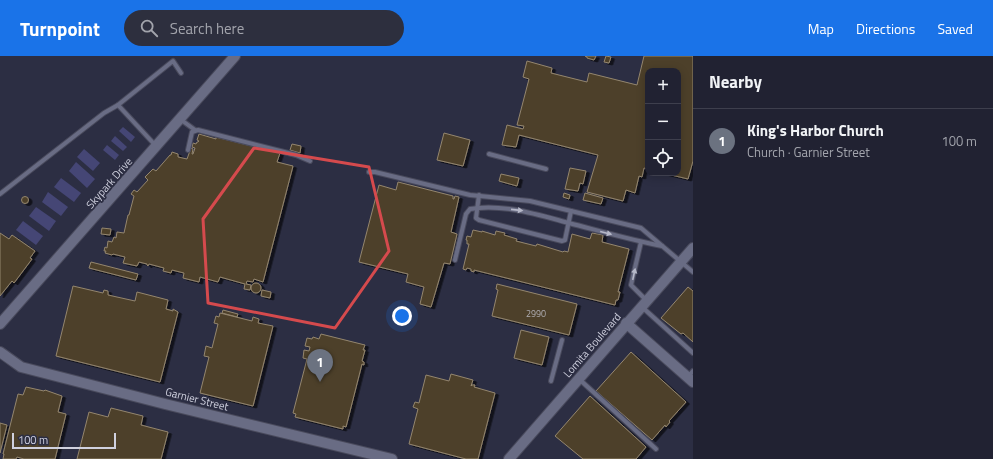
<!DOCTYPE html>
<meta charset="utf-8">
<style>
body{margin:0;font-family:"Titillium Web",sans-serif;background:#2d2f3e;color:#f1f3f6}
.controls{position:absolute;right:12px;top:12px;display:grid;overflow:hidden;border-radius:8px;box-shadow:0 2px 10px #0003}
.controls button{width:36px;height:36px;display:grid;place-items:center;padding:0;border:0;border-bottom:1px solid #3e3f4d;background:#212232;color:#f1f3f6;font:20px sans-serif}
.scale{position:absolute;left:12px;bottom:10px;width:104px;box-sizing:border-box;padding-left:4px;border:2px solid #d0d1df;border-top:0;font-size:11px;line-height:14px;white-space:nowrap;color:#d0d1df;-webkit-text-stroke:3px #2c2e43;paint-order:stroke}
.you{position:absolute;left:402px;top:260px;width:14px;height:14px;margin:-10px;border:3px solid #fff;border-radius:50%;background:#1a73e8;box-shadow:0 0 0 6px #1a73e833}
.badge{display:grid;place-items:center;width:26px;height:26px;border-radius:50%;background:#1a73e8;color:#fff;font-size:13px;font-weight:700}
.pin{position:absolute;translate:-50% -33px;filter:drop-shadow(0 1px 2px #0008)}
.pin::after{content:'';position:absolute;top:21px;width:14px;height:12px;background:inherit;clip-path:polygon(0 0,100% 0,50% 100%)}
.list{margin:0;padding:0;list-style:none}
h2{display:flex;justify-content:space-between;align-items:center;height:52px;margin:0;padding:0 16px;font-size:17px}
h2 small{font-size:13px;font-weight:400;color:#a2a4ac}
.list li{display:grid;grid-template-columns:26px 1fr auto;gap:12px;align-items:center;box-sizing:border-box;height:64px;padding:0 16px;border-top:1px solid #3e3f4d}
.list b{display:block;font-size:15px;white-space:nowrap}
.list p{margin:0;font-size:13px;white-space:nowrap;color:#a2a4ac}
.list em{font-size:13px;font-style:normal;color:#a2a4ac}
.icon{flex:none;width:22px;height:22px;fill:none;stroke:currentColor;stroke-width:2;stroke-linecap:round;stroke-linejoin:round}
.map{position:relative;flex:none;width:693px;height:403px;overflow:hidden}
header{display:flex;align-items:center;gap:24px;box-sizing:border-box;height:56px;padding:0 20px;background:#1a73e8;color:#fff}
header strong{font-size:19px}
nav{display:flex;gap:22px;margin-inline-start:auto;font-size:14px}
.search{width:280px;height:36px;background:#2d2f3e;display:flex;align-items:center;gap:10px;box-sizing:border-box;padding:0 14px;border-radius:22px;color:#a2a4ac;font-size:15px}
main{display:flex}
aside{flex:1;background:#212232}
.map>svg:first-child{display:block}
</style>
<header>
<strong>Turnpoint</strong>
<div class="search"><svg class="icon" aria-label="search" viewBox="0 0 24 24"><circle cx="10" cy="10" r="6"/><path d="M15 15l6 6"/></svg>Search here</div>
<nav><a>Map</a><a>Directions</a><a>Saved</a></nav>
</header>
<main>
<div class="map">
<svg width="693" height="403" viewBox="0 0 693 403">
<defs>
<filter id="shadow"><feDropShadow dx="3.5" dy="2" stdDeviation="0" flood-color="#0009"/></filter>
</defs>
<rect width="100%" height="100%" fill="#2c2e43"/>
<g fill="#454675">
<path d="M123,71l12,10 -4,5 -12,-11z"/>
<path d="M115,80l12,11 -4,4 -12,-10z"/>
<path d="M107,89l12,10 -4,5 -12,-10z"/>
<path d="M84,93l16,14 -7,8 -16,-14z"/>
<path d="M76,106l19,17 -8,9 -18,-17z"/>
<path d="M61,122l20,15 -7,9 -20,-15z"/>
<path d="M48,136l20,15 -7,9 -19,-14z"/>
<path d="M36,151l20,14 -7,10 -20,-15z"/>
<path d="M23,165l20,15 -7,9 -20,-15z"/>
</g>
<g fill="#4d402b" stroke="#94866e" filter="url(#shadow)">
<path d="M585,0h11l-2,4 -7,-2v-1z"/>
<path d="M606,0l5,1 -2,6 -5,-1z"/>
<path d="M644,0h49v105l-5,18 -25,-6h15v-102h-30v98l-4,-1 -2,9 -3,-1 -4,17 -9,-3 -3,11 -36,-9 11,-37 -79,-20 -3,12 -14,-2 5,-20 16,4 1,-3 -7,-1 12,-46 -6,-2 4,-16 25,7 -1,5 36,9 2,-9 48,12z"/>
<path d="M444,77l26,7 -7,26 -26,-6z"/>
<path d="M199,78l17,5v-2l64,16 -3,9 16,4 -30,116 -9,-3 -1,3 -6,-1 -1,3 5,1 -1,5 -6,-1 1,-5 -25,-7 -2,5 -18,-5 -1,5 -16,-4 1,-5 -12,-3 -1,3 -8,-2 1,-3 -15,-4 -1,2 -1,-1v-1l-8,-2 -2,4 -14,-3 2,-6 -12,-3 -1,1 -7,-2 1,-2h-2l1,-4 2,1 1,-7 4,1 2,-5 2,1 1,-6 7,1 4,-18h1l5,-19 -3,-2 3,-4 3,2 11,-12 -3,-3 8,-8 3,2 14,-16h1l1,-3 6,2v3l9,2 4,-11 2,1 -1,5h1l2,-6 -3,-1 1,-4 3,1 1,-2h1l1,-1 -2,-1z"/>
<path d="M292,88l9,2 -1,7 -10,-3z"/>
<path d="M570,112l16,3 -3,13 -3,-1 -2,8 -13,-2z"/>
<path d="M501,118l18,4 -2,8 -18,-5z"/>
<path d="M398,126l55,14v3h1l1,-3 4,1 -8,35 6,2 -7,30 -6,-1 -13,44 -11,-3 4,-17 -18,-5 2,-8 -49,-12 20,-77 17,5z"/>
<path d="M564,137l6,2 -1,4 -6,-2z"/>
<path d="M585,137l18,5 -2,6 -18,-4z"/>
<circle cx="25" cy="144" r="3.5"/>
<path d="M102,172l9,1 -1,6 -9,-1z"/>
<path d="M473,174l9,2v-1l13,4 1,-4 9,2 -1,2 13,4 -1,2 20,5 1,-2 26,8 1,-1 4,1 4,-18 18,5 2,-6 11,2 -1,7 27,7 -11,43h2l-2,8h-2l-1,5 -141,-35v2l-3,-1v-2l-4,-1 -1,2 -3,-1 6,-25h-2v-4h-1l1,-4 4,1z"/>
<path d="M0,177l9,6 3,-4 23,16 -5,7 2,1 -18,24 -2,-2 -12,15z"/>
<path d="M91,206l47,12 -2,6 -47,-12z"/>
<circle cx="256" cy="232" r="5"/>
<path d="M497,228l80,20 -8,31 -77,-19 6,-26 -2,-1z"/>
<path d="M73,230l30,7 1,-3 4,1v4l27,6 2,-9 31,8 -2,9 7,2v-2l5,3 -18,70 -104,-26z"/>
<path d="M688,231l5,4v51l-10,-9 -2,1 -20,-16z"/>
<path d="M262,234l9,2 -1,6 -9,-2z"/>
<path d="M223,254l15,4 -1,3 -15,-4z"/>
<path d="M220,257l32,8 1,-4 6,2 -1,4 15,3 -20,80 -53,-13 9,-36 -5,-1 2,-10 6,2 6,-24 -4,-1 2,-7 3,1z"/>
<path d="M521,274l28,7 -7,28 -28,-7z"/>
<path d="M321,278l44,11 -2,5h2l-3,11 2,1v3l-2,-1 -16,63 -3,-1v3l-48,-12 1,-3 -3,-1 14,-54 -4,-1 1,-8 5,1 1,-4 -5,-1 2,-8 5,1 1,-2 6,2z"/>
<path d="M631,296l55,50 -17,19 1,1 -4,5 -1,-2 -13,15 -56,-49z"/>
<path d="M451,318l22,6 -2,6 1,-1h3l-1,2 21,6 -17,66h-12l-57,-15 9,-35 -5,-2 2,-5 4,1 7,-28 23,6z"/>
<path d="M26,331l18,4 1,-1 17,6 -4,16 8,2 -11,45h-31l-7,-2 -1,2h-13l1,-5h-1l15,-60 5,1z"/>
<path d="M590,340l56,51 -10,12h-53l-28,-23z"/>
<path d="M111,352l32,8 -2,9 27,7 -7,27h-84l12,-47 19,5z"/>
<path d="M0,367l7,2 -7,28z"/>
</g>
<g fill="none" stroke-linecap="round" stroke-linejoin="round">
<g stroke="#494a5c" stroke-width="6">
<g id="service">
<path d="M118,49l55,-44 8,12"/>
<path d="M180,63l15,11"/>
<path d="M188,94l4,-18 6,-2 98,25 14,6"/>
<path d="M489,98l57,15"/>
<path d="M369,116h6l95,23 60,6 111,27 52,44"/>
<path d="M0,138l104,-81 14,-8 38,41"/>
<path d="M479,139l-3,23 3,2 83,21 3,-1 6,-29"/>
<path d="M641,186l-10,43 15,15"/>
<path d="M455,204l11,-46 4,-5c32,-6 69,6 99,14 31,8 62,17 93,23"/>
<path d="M642,251l51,46"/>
<path d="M688,321l5,-6"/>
<path d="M579,323l77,70"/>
<path d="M551,325l11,-41"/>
</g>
</g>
<g stroke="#494a5c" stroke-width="12">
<g id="tertiary">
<path d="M626,267l67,59"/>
<path d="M0,296l21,15 144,37 227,55"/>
</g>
</g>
<g stroke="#494a5c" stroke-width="12">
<g id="secondary">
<path d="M0,268l235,-268"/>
<path d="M509,403l184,-211"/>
</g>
</g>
<use href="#service" stroke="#696c84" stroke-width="4"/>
<use href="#tertiary" stroke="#696c84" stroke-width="10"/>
<use href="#secondary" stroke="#696c84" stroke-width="10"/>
</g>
<defs><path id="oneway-solid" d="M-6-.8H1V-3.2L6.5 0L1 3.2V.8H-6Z"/></defs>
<g fill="#b6b8c8">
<use href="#oneway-solid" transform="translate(517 154) rotate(6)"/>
<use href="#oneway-solid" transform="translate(606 177) rotate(14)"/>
<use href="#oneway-solid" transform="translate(634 218) rotate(-78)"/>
</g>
<path fill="none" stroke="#d54a4d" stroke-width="3" stroke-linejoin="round" d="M254,92l115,19 20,84 -54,77 -127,-25 -5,-84z"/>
<g text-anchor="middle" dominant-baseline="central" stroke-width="3.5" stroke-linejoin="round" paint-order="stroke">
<g font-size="9" fill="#afadb2">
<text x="536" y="257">2990</text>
</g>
<g font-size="11" fill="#d0d1df" stroke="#2c2e43">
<text transform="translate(109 127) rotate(-49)">Skypark Drive</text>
<text transform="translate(592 289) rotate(-49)">Lomita Boulevard</text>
<text transform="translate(197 343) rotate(14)">Garnier Street</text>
</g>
</g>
</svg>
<div class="controls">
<button>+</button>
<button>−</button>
<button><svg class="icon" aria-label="locate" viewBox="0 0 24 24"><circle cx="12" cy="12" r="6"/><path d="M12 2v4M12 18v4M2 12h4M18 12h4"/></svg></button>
</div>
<div class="scale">100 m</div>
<div class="you"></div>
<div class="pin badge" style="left:320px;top:326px;background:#6b7280">1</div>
</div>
<aside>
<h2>Nearby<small></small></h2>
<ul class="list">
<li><span class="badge" style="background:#6b7280">1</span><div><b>King's Harbor Church</b><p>Church · Garnier Street</p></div><em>100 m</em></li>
</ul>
</aside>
</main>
